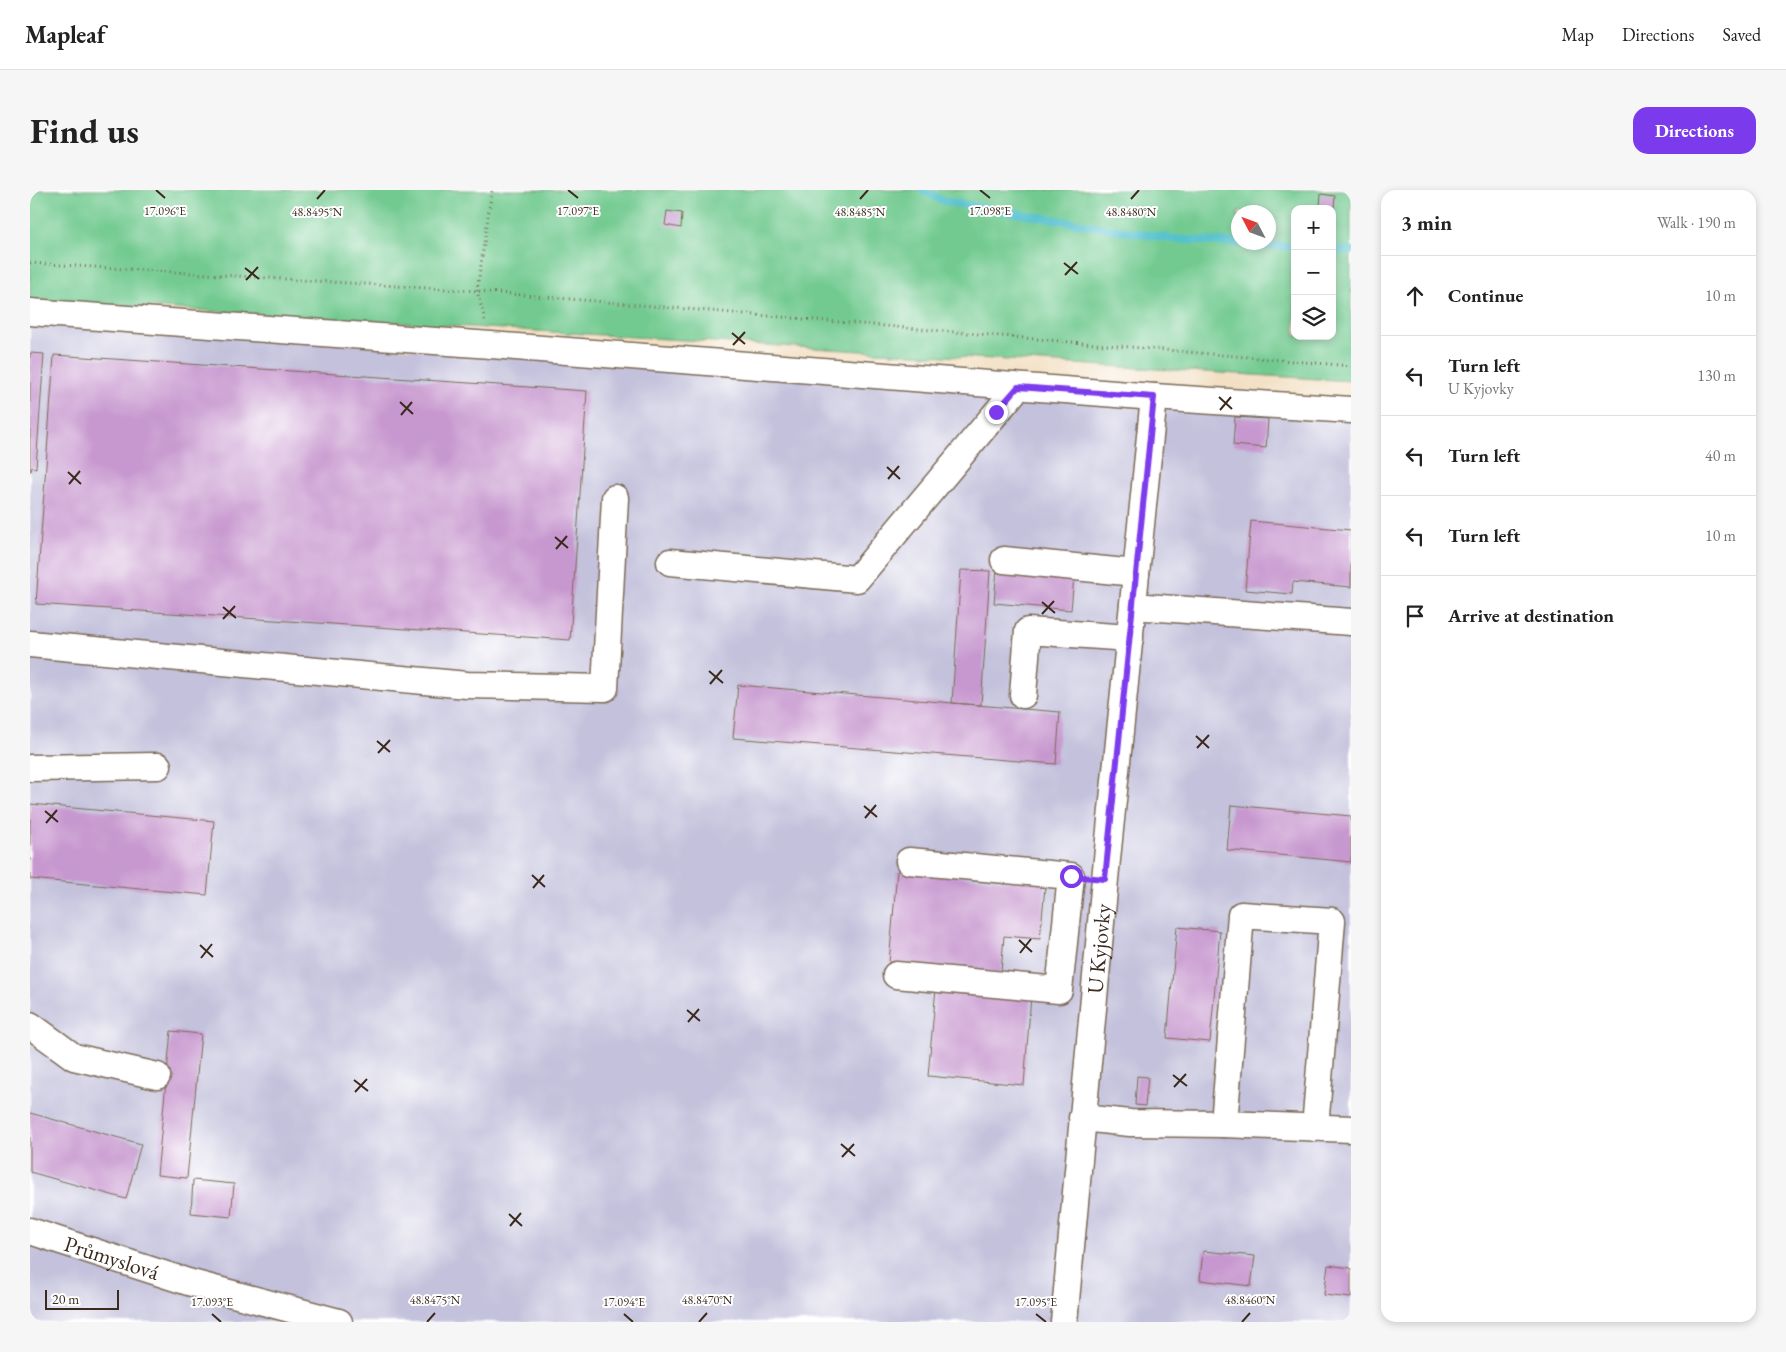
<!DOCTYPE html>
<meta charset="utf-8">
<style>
body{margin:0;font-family:"EB Garamond",serif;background:#f6f6f6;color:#222}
.controls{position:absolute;right:15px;top:15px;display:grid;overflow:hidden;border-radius:10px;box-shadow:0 2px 8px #0003}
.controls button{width:45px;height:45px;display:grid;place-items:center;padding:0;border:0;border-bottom:1px solid #e0e0e0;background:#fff;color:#222;font:25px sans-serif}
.compass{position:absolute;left:1201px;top:15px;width:45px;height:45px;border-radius:50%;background:#fff;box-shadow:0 2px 8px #0003;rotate:311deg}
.scale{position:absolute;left:15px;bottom:12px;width:74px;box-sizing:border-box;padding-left:5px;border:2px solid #3b2a1e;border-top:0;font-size:14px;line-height:18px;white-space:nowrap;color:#3b2a1e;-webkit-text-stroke:4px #fff;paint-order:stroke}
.stop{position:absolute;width:15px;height:15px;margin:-11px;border:4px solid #7c3aed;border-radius:50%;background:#fff}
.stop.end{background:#7c3aed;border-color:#fff;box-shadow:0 1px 5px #0008}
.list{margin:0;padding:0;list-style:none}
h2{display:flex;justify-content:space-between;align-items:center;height:65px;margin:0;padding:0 20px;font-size:21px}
h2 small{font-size:16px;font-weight:400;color:#767676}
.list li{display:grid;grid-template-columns:32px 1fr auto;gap:15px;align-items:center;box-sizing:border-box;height:80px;padding:0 20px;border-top:1px solid #e0e0e0}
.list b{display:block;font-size:19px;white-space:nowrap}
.list p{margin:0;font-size:16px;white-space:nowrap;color:#767676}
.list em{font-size:16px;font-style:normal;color:#767676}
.icon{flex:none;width:28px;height:28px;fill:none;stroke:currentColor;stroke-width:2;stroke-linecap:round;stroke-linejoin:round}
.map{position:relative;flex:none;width:1321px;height:1132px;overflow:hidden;border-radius:15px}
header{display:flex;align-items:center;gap:30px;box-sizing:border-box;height:70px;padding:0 25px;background:#fff;border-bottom:1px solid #e0e0e0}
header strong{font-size:24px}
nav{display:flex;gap:28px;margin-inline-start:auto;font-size:18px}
.intro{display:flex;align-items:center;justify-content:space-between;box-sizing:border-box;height:120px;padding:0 30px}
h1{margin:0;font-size:35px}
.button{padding:12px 22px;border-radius:15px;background:#7c3aed;color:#fff;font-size:18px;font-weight:700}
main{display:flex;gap:30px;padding:0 30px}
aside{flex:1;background:#fff;border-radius:15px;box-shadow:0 2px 8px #0003}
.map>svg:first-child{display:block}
</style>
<header>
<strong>Mapleaf</strong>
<nav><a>Map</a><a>Directions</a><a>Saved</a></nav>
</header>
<div class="intro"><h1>Find us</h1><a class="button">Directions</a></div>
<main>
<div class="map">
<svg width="1321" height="1132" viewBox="0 0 1321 1132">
<rect width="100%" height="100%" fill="#fff"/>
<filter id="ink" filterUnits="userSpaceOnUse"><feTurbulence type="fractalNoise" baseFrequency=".02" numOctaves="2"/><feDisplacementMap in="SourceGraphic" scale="10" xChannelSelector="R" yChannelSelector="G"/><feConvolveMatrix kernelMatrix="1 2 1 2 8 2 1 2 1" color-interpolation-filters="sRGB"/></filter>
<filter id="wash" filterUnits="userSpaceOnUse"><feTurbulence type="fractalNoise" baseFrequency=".0096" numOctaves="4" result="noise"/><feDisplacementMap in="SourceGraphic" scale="20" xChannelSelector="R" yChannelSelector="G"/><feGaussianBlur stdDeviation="1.12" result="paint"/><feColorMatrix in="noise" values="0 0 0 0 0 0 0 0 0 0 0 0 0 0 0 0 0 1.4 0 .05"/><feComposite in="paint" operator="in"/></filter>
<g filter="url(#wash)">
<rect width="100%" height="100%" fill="#f3e0c4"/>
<path fill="#c3c1db" d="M0,131l1321,96v905h-1321z"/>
<path fill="#72ca90" stroke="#567a57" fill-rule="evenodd" d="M0,0h1321v191l-1321,-81zM1265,19h37v127h-37zM1208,22h30v30h-30z"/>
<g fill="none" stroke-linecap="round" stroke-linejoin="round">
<g stroke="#54c1cd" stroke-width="8">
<path d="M892,0l21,11 230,38 122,8"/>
<path d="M1302,60l19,1"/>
</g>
</g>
<g id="blocks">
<g fill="#c798cf">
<path d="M1291,4l14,2 -1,12 -14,-2z"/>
<path d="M637,21l15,2 -1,15 -16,-3z"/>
<path d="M0,163l14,1 -8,114 -4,-1 -1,4h-1z"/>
<path d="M24,165l533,36 -17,249 -534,-36z"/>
<path d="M1205,227l33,2 -2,29 -33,-3z"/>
<path d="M1221,331l100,9v57l-58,-5 -1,12 -47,-4z"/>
<path d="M967,379l77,7 -3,34 -77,-7z"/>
<path d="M931,380l29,1 -9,134 -29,-2z"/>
<path d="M708,495l322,27 -4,52 -323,-26z"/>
<path d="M0,614l184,17 -7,74 -177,-16z"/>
<path d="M1201,615l120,11v46l-124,-12z"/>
<path d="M867,681l111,10 38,-5 -6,63 -36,-3 -3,37 -112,-10z"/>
<path d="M1147,737l43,4 -10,111 -43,-4z"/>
<path d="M906,798l95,8 -7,89 -96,-9z"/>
<path d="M141,841l30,3 -14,144 -30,-3z"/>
<path d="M1107,886l11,1 -3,29 -10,-1z"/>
<path d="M0,923l111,31 -15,55 -96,-27z"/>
<path d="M163,990l41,4 -3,33 -40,-4z"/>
<path d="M1173,1061l52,5 -4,30 -51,-6z"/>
<path d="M1298,1075l23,3v30l-27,-3z"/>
</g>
</g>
</g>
<g filter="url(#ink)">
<use href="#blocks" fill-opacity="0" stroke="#7b6a58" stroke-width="1"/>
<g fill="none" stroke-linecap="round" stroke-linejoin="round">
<g stroke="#7b6a58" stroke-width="29">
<g id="minor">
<path d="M0,122l461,33 663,52 197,13"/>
<path d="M974,370l132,13"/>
<path d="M640,372l187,17 161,-192"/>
<path d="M1103,416l218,16"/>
<path d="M0,454l437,41 138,3 10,-190"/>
<path d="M993,505l5,-64 102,7"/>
<path d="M0,578l128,-2"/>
<path d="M866,785l163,15 12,-114 -162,-15"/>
<path d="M0,835l44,32 83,19"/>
<path d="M1052,928l48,5 94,1 127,5"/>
<path d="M1194,934l17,-209 91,6 -17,207"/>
<path id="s1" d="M0,1041l158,51 151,40"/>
<path id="s2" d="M1034,1132l41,-443 49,-482"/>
</g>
</g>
<g stroke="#7b6a58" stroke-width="3" stroke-dasharray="1 4" stroke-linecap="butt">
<path d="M0,73l447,28 874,75"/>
<path d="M455,130l-8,-29 15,-101"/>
</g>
<use href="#minor" stroke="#fff" stroke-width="26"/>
</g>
</g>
<g fill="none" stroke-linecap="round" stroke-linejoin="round" filter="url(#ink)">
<path stroke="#7c3aed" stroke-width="6" d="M966,222l22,-25 136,10 -49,482 -34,-3"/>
</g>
<path fill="none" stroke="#3b2a1e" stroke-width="2" d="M126,0l9,8M538,0l10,8M950,0l10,8M287,9l8,-9M830,9l8,-9M1101,9l8,-9M1034,73l14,11M215,78l14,11M1035,85l12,-13M216,90l12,-13M702,143l13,11M703,155l12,-13M1189,207l13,12M370,212l13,12M1190,220l11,-13M371,225l11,-13M857,277l13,12M38,282l13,12M858,289l11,-13M39,294l11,-13M525,347l13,11M526,359l11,-13M1012,412l13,11M193,417l13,11M1012,424l12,-13M193,429l12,-13M679,481l14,12M680,494l12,-14M1166,546l13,12M347,551l13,11M1167,558l12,-13M348,563l12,-13M834,616l13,11M15,621l13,11M835,628l11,-13M16,633l11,-13M502,685l13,12M503,698l11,-13M989,750l13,12M170,755l13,12M990,763l11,-14M171,768l11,-14M657,820l13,11M658,832l11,-13M1143,885l14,11M324,890l14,11M1144,897l12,-13M325,902l12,-13M811,954l14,12M812,967l12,-13M479,1024l13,12M480,1036l11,-13M182,1124l9,8M594,1124l9,8M1006,1124l10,8M397,1132l8,-9M669,1132l8,-9M1212,1132l8,-9"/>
<g text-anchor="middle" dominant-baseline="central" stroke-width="4" stroke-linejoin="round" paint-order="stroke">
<g font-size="22" fill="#3b2a1e" stroke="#fff">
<text stroke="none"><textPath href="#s2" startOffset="375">U Kyjovky</textPath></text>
<text stroke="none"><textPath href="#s1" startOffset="86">Průmyslová</textPath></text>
</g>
</g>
<g font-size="12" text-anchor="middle" fill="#3b2a1e" stroke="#fff" stroke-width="4" stroke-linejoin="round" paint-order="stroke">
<text x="135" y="25">17.096°E</text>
<text x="548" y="25">17.097°E</text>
<text x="960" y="25">17.098°E</text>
<text x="287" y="26">48.8495°N</text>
<text x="830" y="26">48.8485°N</text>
<text x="1101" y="26">48.8480°N</text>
<text x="405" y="1114">48.8475°N</text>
<text x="677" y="1114">48.8470°N</text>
<text x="1220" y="1114">48.8460°N</text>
<text x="182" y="1116">17.093°E</text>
<text x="594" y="1116">17.094°E</text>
<text x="1006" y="1116">17.095°E</text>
</g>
</svg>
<div class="controls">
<button>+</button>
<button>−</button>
<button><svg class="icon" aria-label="layers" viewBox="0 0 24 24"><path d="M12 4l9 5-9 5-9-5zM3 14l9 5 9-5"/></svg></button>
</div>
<svg class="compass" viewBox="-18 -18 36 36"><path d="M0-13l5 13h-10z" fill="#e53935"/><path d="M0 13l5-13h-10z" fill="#767676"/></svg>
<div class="scale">20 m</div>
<div class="stop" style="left:1041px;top:686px"></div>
<div class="stop end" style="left:966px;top:222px"></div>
</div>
<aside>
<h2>3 min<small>Walk · 190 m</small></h2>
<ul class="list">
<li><svg class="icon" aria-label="ahead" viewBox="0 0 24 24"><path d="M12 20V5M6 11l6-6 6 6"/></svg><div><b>Continue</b></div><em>10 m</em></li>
<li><svg class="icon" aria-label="left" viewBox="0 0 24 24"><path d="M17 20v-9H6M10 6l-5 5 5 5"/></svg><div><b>Turn left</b><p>U Kyjovky</p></div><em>130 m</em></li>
<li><svg class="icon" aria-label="left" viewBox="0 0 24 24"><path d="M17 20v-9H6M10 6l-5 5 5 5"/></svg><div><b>Turn left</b></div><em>40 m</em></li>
<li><svg class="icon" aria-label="left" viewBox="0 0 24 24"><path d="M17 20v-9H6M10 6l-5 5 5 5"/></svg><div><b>Turn left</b></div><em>10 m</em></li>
<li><svg class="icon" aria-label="arrive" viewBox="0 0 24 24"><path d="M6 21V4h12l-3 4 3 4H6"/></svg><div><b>Arrive at destination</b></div></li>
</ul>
</aside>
</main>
